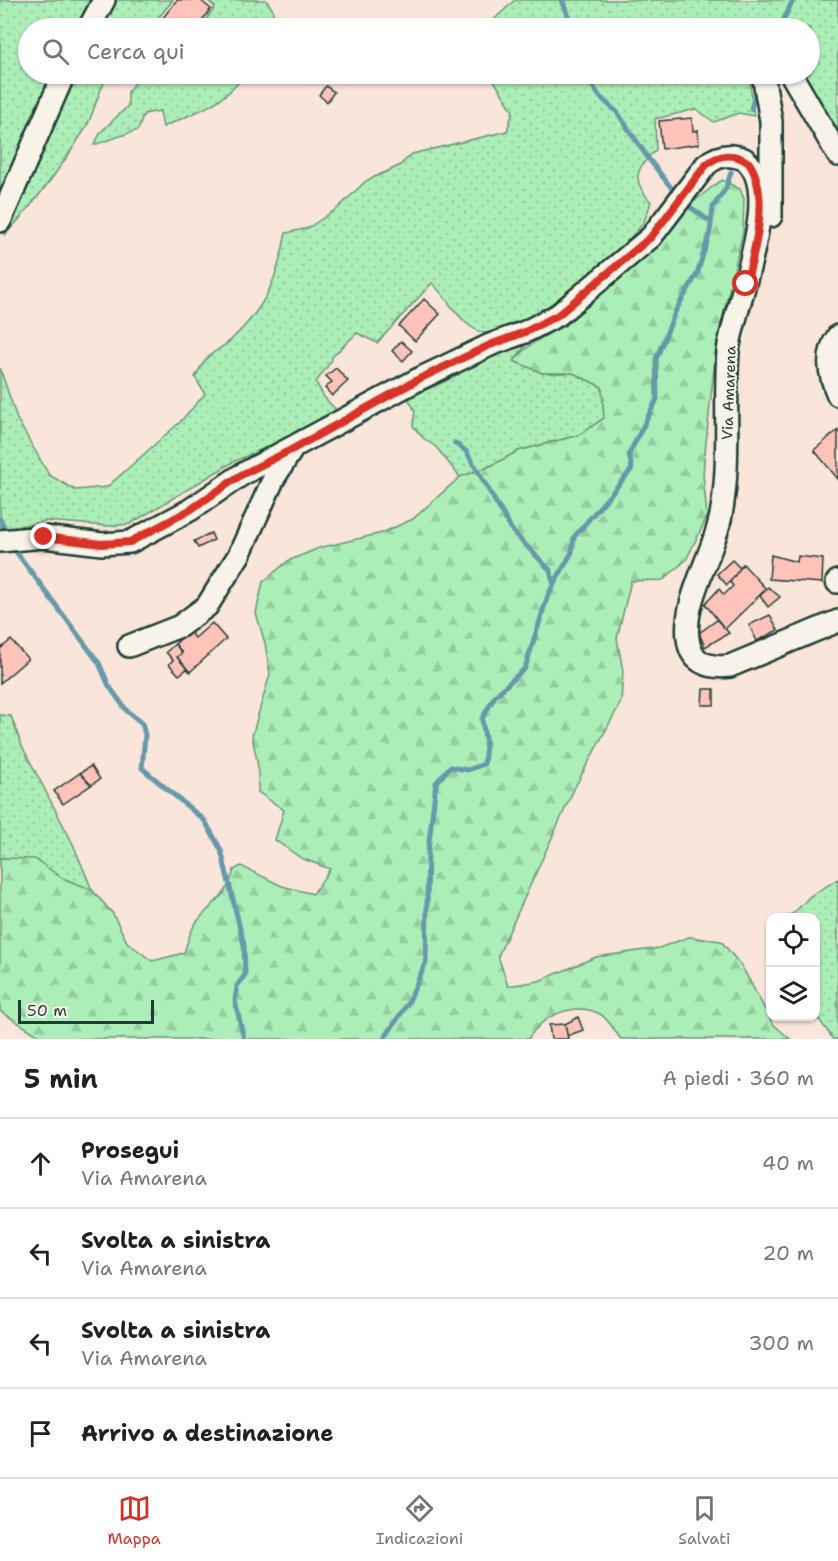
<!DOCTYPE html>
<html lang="it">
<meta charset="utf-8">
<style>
body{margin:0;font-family:"Shantell Sans",sans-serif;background:#f2f2f2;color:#202124}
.controls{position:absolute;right:18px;bottom:18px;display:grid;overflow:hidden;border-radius:12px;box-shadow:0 2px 4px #0004}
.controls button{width:54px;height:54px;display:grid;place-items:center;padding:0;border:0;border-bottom:2px solid #e0e0e0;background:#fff;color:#202124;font:30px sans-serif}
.scale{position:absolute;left:18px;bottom:15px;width:136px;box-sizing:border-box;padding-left:6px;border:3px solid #1f3d34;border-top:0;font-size:16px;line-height:21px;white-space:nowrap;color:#1f3d34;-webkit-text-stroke:4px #f7f3e8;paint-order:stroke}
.stop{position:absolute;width:18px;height:18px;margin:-14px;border:4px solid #d93025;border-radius:50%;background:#fff}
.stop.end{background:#d93025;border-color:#fff;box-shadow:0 2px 6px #0008}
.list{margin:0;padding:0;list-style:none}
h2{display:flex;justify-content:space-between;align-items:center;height:78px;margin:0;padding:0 24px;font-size:26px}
h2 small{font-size:20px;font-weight:400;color:#757577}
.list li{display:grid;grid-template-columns:39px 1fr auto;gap:18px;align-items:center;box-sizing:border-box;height:90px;padding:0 24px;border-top:2px solid #e0e0e0}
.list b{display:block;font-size:22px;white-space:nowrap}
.list p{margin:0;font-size:20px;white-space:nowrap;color:#757577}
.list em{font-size:20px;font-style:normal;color:#757577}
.icon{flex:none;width:33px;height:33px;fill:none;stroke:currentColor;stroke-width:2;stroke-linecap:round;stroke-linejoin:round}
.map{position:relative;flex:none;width:838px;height:1039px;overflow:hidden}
.search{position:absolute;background:#fff;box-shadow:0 2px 4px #0004;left:18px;right:18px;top:18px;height:66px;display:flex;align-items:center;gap:15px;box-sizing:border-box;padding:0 21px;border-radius:33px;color:#757577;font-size:22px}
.sheet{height:438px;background:#fff}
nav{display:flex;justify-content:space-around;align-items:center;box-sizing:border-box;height:84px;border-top:2px solid #e0e0e0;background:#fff;font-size:16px;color:#757577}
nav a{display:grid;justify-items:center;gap:3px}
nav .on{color:#d93025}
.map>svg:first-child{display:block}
</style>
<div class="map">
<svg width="838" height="1039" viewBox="0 0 838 1039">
<defs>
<pattern id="grass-dots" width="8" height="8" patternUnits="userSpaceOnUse" patternTransform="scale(1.5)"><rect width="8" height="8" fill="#aceeb8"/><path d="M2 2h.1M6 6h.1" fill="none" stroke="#94cd9f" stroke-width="1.8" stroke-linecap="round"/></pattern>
<pattern id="forest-firs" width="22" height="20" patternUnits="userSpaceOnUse" patternTransform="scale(1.5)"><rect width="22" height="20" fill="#aceeb8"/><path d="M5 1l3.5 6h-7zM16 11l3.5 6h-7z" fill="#94cd9f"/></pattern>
</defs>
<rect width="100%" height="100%" fill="#f9e5da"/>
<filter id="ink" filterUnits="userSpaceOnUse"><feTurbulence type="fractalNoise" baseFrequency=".0167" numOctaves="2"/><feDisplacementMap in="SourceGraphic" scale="12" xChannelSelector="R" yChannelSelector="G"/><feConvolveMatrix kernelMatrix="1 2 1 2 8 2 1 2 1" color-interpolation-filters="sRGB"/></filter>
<g filter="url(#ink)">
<g fill="url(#grass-dots)" stroke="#669676" stroke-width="1.5">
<path d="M0,0h97l-16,28h-53v46h29l-57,129z"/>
<path d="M113,0h60l-23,28h-53z"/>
<path d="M207,0h59l7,10 -1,15 3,3h-75l15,-21z"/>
<path d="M515,0h323v131l-34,-57h6v-46h-325z"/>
<path d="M72,74h48l-6,8 -7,-4c-11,16 -12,35 -22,51 -23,37 -51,75 -81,107z"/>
<path d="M141,74h104c-22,31 -48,37 -82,53l-3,-16 -16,3 -6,16 -44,15 7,-13 27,-26v-14z"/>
<path d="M490,74h259l5,42 -15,-3 -25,9 -18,-13 -41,10 1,31c-21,19 -25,30 -5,52 -3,8 -5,19 -11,25 -20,25 -125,115 -156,106 -23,-6 -36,-35 -52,-50l-55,60 -20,-10 -25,24v3l-16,22 8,15 14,15 -6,6 -99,44 -103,62 -22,2 -62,-5 -46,9v-162l17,51 32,56 26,15 32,-3 73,-65 25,-28 -10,-17c4,-6 7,-14 12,-19 8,-8 19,-12 26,-20 34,-33 44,-59 53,-105l22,-5 30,-20 28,-27 33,-15 13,-12 95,-23 6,-20z"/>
<path d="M525,346l-11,15 28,12h31l29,14 2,31 -25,17 -61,16 -27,15 -31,11 -24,-30 -13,-9 -10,-12 2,-15 -7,-13 38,-17 46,-28z"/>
<path d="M0,715l11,1 10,28 52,100 19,46 -30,-12 -27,-18 -35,-2z"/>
<path d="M838,879v160h-5l-17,-24v-97l-31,-1 9,-4 16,-17z"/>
</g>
<path fill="url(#forest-firs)" stroke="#669676" stroke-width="1.5" d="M722,180l18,9 4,10 -1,33 -26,109 -11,101 -3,32 4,43 -21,43 -23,20 -32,1 -14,57 6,33 -2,31 -46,85 -77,169 10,30 31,-5 57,-24 63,-9 30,-11 32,4 21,26 31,57 17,15h-169c-6,-7 -13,-21 -21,-25 -26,-13 -57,1 -72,25h-484l-44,-28v-153l35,1 27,19 30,12 21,24 14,28 25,19 32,-8c3,-9 6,-23 12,-30 16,-21 31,-25 38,-53l7,-4 41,20 31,8 17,-25 -29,-11 -26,-18 9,-30 -26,-18v-26l-6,-30 18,-62 -5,-31 -9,-30 7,-31 25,-21 31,-13 63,-15 31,-14 47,-42 31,-11 27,-15 61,-16 25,-17 -2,-31 -29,-14h-31l-28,-12c17,-22 34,-24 55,-40 55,-42 96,-102 153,-141z"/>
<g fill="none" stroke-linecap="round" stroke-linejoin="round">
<g stroke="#6699a9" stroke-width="5">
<path d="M562,0l11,28"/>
<path d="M780,28l13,-28"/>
<path d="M585,74l15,23 17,15 31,46 29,37"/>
<path d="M751,109l6,-22"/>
<path d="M683,202l28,20"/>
<path d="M455,443l11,8 47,81 37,38 3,12"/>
<path d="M0,519l9,17"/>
<path d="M11,545l88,118 10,23 18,25 15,12 3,12 -3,33 63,53 16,29 23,95 1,30 -8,11 -2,15 9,38"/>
<path d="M384,1039l24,-36 18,-41 2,-112 8,-67 14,-16 18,3 16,-6 2,-20 -4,-25 13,-23 30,-28 23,-73 24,-43 2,-15 58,-68 -3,-15 28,-55 -1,-40 20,-49 21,-36 13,-42 3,-25 13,-19 5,-16"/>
</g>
</g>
<g fill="#ffc3b9" stroke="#1f3d34" stroke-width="1.5">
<path d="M177,0h23l11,9 -15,19h-41z"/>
<path d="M326,86l8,6 -7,10 -8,-7z"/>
<path d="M692,118l1,13 5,-1 1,14 -37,5 -3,-28z"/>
<path d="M424,299l16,15 -25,27 -16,-15z"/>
<path d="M401,341l11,10 -9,10 -11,-10z"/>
<path d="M336,368l12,13 -16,15 -7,-8 7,-6 -6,-6z"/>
<path d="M838,430v49l-24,-29z"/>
<path d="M211,533l3,7 -16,8 -4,-7z"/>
<path d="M771,555l26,7 1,-6 25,3 -1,24 -53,-4z"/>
<path d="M732,560l9,9 -14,16 -10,-11z"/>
<path d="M743,564l23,25 -41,40 -20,-25 14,-15 5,6 9,-9 -3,-4z"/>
<path d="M768,587l12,10 -12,10 -8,-11z"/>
<path d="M770,615l8,15 -21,11 -8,-16z"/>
<path d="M717,620l12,13 -24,14 -6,-14z"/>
<path d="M212,623l14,16 -36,33 -13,-15 5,-4 -7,-9 14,-13 6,7z"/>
<path d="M11,640l17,19 -28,24v-34z"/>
<path d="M175,644l7,9 -5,4 10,12 -8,6 -10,-11 4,-4 -7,-8z"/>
<path d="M703,689h11v16h-12z"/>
<path d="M91,766l9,13 -9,6 -11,-12z"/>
<path d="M80,773l11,12 -28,19 -9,-13z"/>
<path d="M578,1017l5,13 -16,6 -2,-12z"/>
<path d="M565,1024l3,15h-17l-2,-14z"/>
</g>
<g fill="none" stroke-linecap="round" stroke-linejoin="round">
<g stroke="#1f3d34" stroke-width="26">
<g id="minor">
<path d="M89,28l15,-28"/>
<path d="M763,74l8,47v95"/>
<path d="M791,74l47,81"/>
<path d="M0,221l64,-147"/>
<path d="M838,336c-13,19 -9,38 0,59"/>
<path d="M0,541l44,-4 58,7 28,-2 60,-32 51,-35 178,-96 71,-34 35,-13 33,-17 93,-78 55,-72c12,-10 23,-12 38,-6 42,31 -12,151 -16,193 -4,54 3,109 -7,163 -7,39 -38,84 -33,123 2,24 20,31 42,28l108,-45"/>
<path d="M837,582l1,-1"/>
<path d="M129,646l51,-20 27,-20 32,-51 35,-77 17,-27"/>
</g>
</g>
<use href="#minor" stroke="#f7f3e8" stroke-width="21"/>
</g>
</g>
<g fill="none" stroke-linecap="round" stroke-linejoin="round" filter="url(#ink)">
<path stroke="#d93025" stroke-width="8" d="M44,537l58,7 28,-2 60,-32 51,-35 50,-25 128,-71 71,-34 35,-13 33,-17 93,-78 55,-72c13,-11 28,-13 43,-2 21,31 6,88 -3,121"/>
</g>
<g text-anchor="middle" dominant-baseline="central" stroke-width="4.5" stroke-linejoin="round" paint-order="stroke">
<g font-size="15" fill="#1f3d34" stroke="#f7f3e8">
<text transform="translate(729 393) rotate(-88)">Via Amarena</text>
</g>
</g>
</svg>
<div class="controls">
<button><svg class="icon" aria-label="locate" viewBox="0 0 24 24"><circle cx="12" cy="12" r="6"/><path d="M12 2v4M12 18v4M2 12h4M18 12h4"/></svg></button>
<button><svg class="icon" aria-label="layers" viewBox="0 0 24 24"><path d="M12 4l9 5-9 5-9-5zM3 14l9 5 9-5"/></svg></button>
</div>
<div class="scale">50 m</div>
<div class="stop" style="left:746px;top:284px"></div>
<div class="stop end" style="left:44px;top:537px"></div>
<div class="search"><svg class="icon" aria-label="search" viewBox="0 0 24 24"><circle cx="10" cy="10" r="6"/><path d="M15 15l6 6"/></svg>Cerca qui</div>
</div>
<section class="sheet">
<h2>5 min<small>A piedi · 360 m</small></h2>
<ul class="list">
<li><svg class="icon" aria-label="ahead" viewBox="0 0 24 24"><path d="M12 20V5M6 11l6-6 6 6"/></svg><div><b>Prosegui</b><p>Via Amarena</p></div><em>40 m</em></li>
<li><svg class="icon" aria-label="left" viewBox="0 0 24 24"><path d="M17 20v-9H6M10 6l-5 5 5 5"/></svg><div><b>Svolta a sinistra</b><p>Via Amarena</p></div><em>20 m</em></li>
<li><svg class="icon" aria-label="left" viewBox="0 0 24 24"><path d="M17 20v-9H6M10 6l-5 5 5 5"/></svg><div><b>Svolta a sinistra</b><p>Via Amarena</p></div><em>300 m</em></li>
<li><svg class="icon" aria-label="arrive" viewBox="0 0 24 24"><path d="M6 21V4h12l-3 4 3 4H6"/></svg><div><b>Arrivo a destinazione</b></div></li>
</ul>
</section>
<nav>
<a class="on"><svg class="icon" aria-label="map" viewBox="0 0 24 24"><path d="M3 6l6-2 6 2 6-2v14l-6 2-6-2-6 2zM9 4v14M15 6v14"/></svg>Mappa</a>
<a><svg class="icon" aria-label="directions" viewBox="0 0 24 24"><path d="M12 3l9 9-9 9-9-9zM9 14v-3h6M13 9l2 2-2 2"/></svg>Indicazioni</a>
<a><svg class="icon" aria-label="saved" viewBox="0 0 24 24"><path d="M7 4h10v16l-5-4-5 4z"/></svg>Salvati</a>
</nav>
